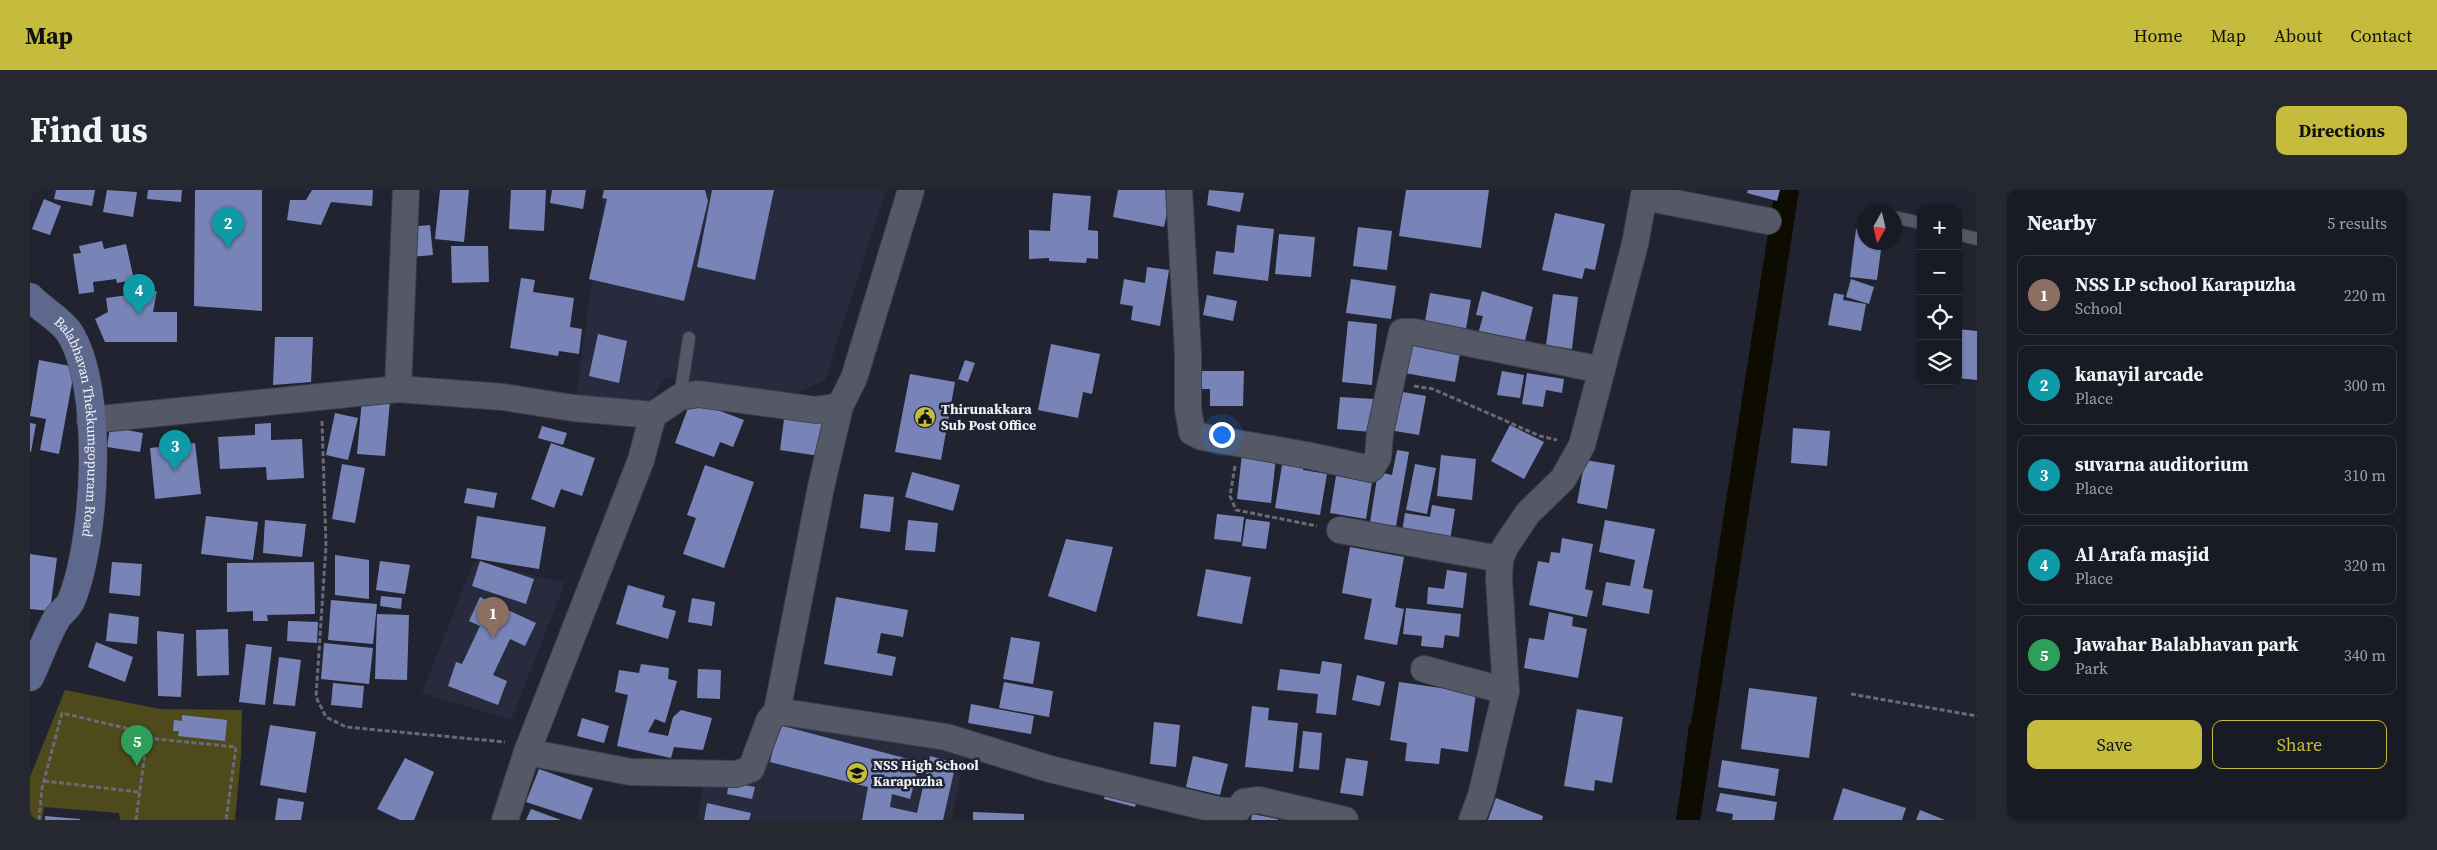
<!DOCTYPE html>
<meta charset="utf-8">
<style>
body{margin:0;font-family:"Source Serif 4",serif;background:#262831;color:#f1f3f6}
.controls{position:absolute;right:15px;top:15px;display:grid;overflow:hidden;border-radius:10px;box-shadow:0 1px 4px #0004}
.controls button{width:45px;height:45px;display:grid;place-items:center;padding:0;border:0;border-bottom:1px solid #373941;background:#191b24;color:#f1f3f6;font:25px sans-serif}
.compass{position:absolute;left:1827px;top:15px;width:45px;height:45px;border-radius:50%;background:#191b24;box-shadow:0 1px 4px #0004;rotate:188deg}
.you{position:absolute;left:1191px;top:244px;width:18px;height:18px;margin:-12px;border:4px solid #fff;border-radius:50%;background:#1a73e8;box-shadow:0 0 0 8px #1a73e833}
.badge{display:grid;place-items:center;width:32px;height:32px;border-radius:50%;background:#c5bc3d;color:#fff;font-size:16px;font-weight:700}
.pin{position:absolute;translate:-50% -41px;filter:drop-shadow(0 1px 2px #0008)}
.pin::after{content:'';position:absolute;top:26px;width:18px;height:15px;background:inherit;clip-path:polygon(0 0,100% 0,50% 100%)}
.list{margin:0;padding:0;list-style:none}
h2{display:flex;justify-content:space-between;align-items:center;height:65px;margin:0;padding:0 20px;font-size:21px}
h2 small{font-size:16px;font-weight:400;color:#9fa1a6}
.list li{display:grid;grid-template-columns:32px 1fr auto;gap:15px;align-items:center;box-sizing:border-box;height:80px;margin:0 10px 10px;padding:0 10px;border:1px solid #373941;border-radius:10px}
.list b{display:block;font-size:19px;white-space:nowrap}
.list p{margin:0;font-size:16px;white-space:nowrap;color:#9fa1a6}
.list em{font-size:16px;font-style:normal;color:#9fa1a6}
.actions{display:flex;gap:10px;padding:15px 20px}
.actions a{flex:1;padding:11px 0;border:1px solid #c5bc3d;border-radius:10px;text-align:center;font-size:18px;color:#c5bc3d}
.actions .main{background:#c5bc3d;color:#111}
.icon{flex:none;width:28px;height:28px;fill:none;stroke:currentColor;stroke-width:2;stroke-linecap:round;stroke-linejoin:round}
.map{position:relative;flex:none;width:1947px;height:630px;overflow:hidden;border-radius:10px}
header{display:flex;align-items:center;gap:30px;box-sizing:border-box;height:70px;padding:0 25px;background:#c5bc3d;color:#111}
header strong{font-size:24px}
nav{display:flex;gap:28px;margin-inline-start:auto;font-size:18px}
.intro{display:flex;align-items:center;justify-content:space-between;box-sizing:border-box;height:120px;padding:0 30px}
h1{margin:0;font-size:35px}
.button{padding:12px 22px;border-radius:10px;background:#c5bc3d;color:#111;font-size:18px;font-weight:700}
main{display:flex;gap:30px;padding:0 30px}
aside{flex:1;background:#191b24;border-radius:10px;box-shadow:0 1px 4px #0004}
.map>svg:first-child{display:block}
</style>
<header>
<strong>Map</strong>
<nav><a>Home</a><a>Map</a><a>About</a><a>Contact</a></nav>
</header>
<div class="intro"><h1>Find us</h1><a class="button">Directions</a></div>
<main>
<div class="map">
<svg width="1947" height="630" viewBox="0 0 1947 630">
<rect width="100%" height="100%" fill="#212430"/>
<g fill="#272b3d">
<path d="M575,0h281l-61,190 -30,14 -129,-17 -19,27 -71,-8z"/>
<path d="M444,371l91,22 -54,137 -89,-27z"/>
<path d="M745,528l191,37 -15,65h-254l6,-33 37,1z"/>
</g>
<path fill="#4e4a1b" d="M35,500l95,19 82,1 -1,45 -6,65h-115l-1,-7 -75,-6 -2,13h-12v-43z"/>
<path fill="#0e0c00" d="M1682,533l-15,97h-20l12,-96z"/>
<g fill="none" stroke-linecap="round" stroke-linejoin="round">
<path stroke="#0e0c00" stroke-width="24" d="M1658,630l99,-630"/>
</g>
<g fill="#7884b7">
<path d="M26,0h39l-3,16 -38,-7z"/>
<path d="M77,0l30,2 -4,25 -30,-5z"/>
<path d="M118,0h34l-1,12 -34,-3z"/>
<path d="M165,0h67v121l-68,-5z"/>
<path d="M282,0h61l-1,16 -41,-4 -10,23 -34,-5 3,-20h16z"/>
<path d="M410,0h29l-5,52 -29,-3z"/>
<path d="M481,0h35l-2,41 -35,-2z"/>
<path d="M522,0h34l-3,19 -33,-6z"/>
<path d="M574,0h101l3,11 -24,100 -95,-22 18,-80 -5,-1z"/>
<path d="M682,0h62l-19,90 -58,-13z"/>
<path d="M1088,0h54l-8,37 -51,-10z"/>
<path d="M1179,0l35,3 -4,19 -33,-7z"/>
<path d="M1376,0h83l-8,58 -82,-12z"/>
<path d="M1718,0h32l-3,11 -30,-8z"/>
<path d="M1023,3l38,3 -3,34 10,1v28l-11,-1 -1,5 -37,-2v-3l-20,1v-29l21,1z"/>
<path d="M14,9l17,7 -11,29 -18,-6z"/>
<path d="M1525,23l50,11 -10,46 -10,-2 -3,11 -40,-9z"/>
<path d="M400,35l3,30 -23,2 -2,-30z"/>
<path d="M1207,35l37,4 -6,52 -55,-7 3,-23 18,2z"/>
<path d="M1328,37l34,4 -5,39 -34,-4z"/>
<path d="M1826,39l8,1v12h18l-5,38 -27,-3z"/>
<path d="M1249,44l36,3 -4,40 -36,-3z"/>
<path d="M72,51l2,8 22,-5 8,36 -17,3 -1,-4 -23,3 1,10 -15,2 -6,-40 8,-1 -2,-7z"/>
<path d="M421,56h37l1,36 -37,1z"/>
<path d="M1117,77l22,3 -9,56 -29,-6 2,-14 -13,-2 4,-25 21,4z"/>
<path d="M491,88l14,2 -2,12 41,6 -4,29 12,2 -3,25 -20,-3 -1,5 -48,-8z"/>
<path d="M1321,89l45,7 -5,33 -45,-6z"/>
<path d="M1821,89l23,8 -5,17 -23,-7z"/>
<path d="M127,101l-4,21h24v30h-72l-10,-23 13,-7 -2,-14z"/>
<path d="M1452,101l51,16 -9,38 -46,-11 5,-18 -7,-1z"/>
<path d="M1400,103l41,7 -6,34 -41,-7z"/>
<path d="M1804,103l10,2 -1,5 23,4 -5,27 -33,-6z"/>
<path d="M1523,104l25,3 -6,52 -26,-4z"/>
<path d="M1177,105l30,6 -4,20 -30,-6z"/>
<path d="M1318,131l29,3 -5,61 -30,-3z"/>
<path d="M1928,139l19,2v49l-19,-2z"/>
<path d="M568,144l29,7 -8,42 -30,-7z"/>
<path d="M245,147h38l-2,45 -38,3z"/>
<path d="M1374,153l56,10 -5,29 -56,-10z"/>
<path d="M1021,154l49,10 -8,40 -9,-2 -5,26 -40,-8z"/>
<path d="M9,170l36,7 -16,87 -19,-4 6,-31 -16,-3z"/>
<path d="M935,170l10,3 -7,19 -10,-3z"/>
<path d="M1166,181h48l-1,35h-33v-17h-14z"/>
<path d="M1472,181l22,4 -4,23 -23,-3z"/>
<path d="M1497,183l37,6 -2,14 -16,-3 -3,17 -21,-3z"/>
<path d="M880,184l45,8 -14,78 -46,-8z"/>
<path d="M1367,201l29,5 -7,39 -30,-5z"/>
<path d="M1310,207l34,2 -3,33 -34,-3z"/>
<path d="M332,209l28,2 -5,55 -28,-2z"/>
<path d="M661,210l53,20 -11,27 -13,-5 -6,15 -39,-14z"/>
<path d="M755,222l39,5 -5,39 -39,-6z"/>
<path d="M305,223l23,5 -10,42 -22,-5z"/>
<path d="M0,233l6,1 -5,28h-1z"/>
<path d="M241,233v17l31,-1 2,39 -37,2 -1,-13 -46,2 -2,-32 37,-2v-11z"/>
<path d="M1480,235l34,17 -20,37 -33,-18z"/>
<path d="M512,236l25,7 -4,12 -25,-7z"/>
<path d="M80,237l33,6 -3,19 -33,-5z"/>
<path d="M1763,238l37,3 -3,35 -36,-3z"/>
<path d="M165,253l6,51 -46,5 -5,-51z"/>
<path d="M521,253l44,15 -13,38 -21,-7 -7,19 -23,-9z"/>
<path d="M1367,260l12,2 -13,74 -26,-4 8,-50 14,3z"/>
<path d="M1212,264l34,3 -5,46 -34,-4z"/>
<path d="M1411,265l35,4 -4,41 -35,-4z"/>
<path d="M1253,269l21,3 -1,8 24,4 -7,41 -45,-7z"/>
<path d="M1555,270l30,5 -8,44 -30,-6z"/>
<path d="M312,274l23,4 -10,55 -23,-4z"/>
<path d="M1385,274l21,4 -9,46 -21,-4z"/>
<path d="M675,275l49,17 -30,86 -41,-14 13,-36 -9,-3z"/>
<path d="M882,282l48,13 -7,26 -48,-14z"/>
<path d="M1306,286l36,6 -6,37 -36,-6z"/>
<path d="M437,298l30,5 -3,15 -30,-5z"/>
<path d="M834,304l30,3 -4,35 -30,-4z"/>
<path d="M1402,315l23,4 -5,31 -48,-8 3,-19 25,4z"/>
<path d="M1187,324l27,3 -3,25 -27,-3z"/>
<path d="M176,326l52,6 -5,38 -52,-6z"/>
<path d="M447,326l69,11 -7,42 -68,-11z"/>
<path d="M1216,329l24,3 -4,27 -24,-3z"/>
<path d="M235,330l41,4 -4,33 -39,-4z"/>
<path d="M878,330l30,3 -3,29 -30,-2z"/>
<path d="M1575,330l50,9 -12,59 10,2 -4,24 -47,-9 4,-23 24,4 5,-26 -36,-8z"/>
<path d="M1532,348l31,6 -8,45 8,2 -6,26 -58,-12 9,-44 11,2 2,-11 9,1z"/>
<path d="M1036,349l47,8 -17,65 -48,-16z"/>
<path d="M1320,357l54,10 -9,50 9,2 -7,36 -33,-6 8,-40 -30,-6z"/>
<path d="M0,364l27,4 -7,53 -20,-2z"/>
<path d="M305,365l34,5v39l-34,-4z"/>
<path d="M350,371l30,4 -5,29 -29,-4z"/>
<path d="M450,371l54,18 -8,25 -54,-18z"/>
<path d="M82,372l30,2 -2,32 -31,-3z"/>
<path d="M284,372l1,52 -48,1 1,6h-15v-10l-26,1v-49z"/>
<path d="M1176,379l45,8 -9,47 -45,-8z"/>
<path d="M1417,380l20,3 -4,35 -36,-4 1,-17 16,2z"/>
<path d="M598,395l37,11 -3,11 14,4 -8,28 -52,-15z"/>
<path d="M351,406l21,2 -1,11 -21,-3z"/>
<path d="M450,407l56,26 -11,23 -15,-7 -17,36 14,6 -9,24 -50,-19 8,-24 6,2 18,-38 -11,-5z"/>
<path d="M806,407l72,13 -5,27 -22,-4 -4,20 19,4 -4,19 -68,-12z"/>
<path d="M662,408l23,4 -3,24 -24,-4z"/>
<path d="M301,410l46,4 -4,40 -45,-4z"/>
<path d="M1376,418l55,6 -2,23 -14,-2 -2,13 -22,-2 1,-10 -19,-2z"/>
<path d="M1519,422l24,5 -1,9 15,3 -9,49 -54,-10 5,-30 15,2z"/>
<path d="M79,423l30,4 -2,27 -31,-3z"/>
<path d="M347,424l32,1 -2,65 -32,-1z"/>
<path d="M258,431l30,1 -1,21 -30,-2z"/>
<path d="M198,439l1,46 -32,1 -1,-46z"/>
<path d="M127,441l27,3 -3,63 -23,-1z"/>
<path d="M981,447l29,5 -7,42 -30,-5z"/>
<path d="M66,452l37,15 -8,25 -37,-15z"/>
<path d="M294,453l49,5 -4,36 -48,-5z"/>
<path d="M216,454l26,3 -7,58 -26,-3z"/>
<path d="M249,467l22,3 -6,46 -22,-2z"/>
<path d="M1292,471l20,3 -6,51 -20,-2 2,-19 -41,-4 3,-21 40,5z"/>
<path d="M611,474l28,4 -1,11 9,2 -12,42 -10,-4 -7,13 20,4 5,-19 8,-7 31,8 -9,32 -29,-3 -3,11 -54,-12 11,-51 -13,-3 4,-22 20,3z"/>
<path d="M668,479l23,1 -1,29 -23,-1z"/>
<path d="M1327,485l28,7 -5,24 -28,-6z"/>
<path d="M974,492l49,9 -4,26 -50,-9z"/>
<path d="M1369,492l77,11 -8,59 -27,-4 -2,16 -34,-3 2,-18 -17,-3z"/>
<path d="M303,493l31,3 -2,22 -31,-3z"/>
<path d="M1719,498l68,9 -8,61 -68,-9z"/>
<path d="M941,514l63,12 -3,18 -63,-11z"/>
<path d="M1222,516l17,2 -1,12 30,3 -5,49 -48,-5z"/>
<path d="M1547,519l46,8 -11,66 -17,-3 -1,11 -30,-5z"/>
<path d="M152,525l45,5 -2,21 -47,-5 1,-5h-6l1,-11 8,1z"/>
<path d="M552,528l27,8 -5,17 -27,-7z"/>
<path d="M1124,532l26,3 -4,42 -26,-3z"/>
<path d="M240,535l46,7 -10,61 -46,-8z"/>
<path d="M749,535l141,37 -10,37 -18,-5 -2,13 27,6 13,-57 26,7 -13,57h-81l6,-33 -98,-25z"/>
<path d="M1273,541l19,2 -3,37 -20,-2z"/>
<path d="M1163,566l35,8 -8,31 -34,-8z"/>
<path d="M375,568l29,14 -20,48h-14l-23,-11z"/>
<path d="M1316,568l22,3 -5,35 -23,-3z"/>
<path d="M1692,570l57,9 -4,27 -57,-9z"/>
<path d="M509,579l54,19 -12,32 -55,-18z"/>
<path d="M699,592l26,5 -3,12 -25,-5z"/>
<path d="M1077,598l31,9 -3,10 -31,-8z"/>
<path d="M1813,598l63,20 -4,12h-69z"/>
<path d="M1690,603l57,9 -3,18h-42l1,-6 -17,-3z"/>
<path d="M248,608l26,4 -3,18h-26z"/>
<path d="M1466,608l47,18 -1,4h-54z"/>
<path d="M677,613l44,10 -2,7h-45z"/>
<path d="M501,619l30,11h-35z"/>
<path d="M1890,620l25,10h-29z"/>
<path d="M943,622l51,2v6h-51z"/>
<path d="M1222,624l26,5v1h-27z"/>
<path d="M15,626l35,3v1h-35z"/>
</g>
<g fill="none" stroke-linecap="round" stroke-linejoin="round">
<g stroke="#3d3f4a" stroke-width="14">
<g id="service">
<path d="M1864,27l27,6"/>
<path d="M1928,44l19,5"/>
<path d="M650,207l9,-59"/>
</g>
</g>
<g stroke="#3d3f4a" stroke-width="28">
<g id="minor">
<path d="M1149,0l9,163v56l4,23 10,5 104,18 65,14 7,-12 2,-24 22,-101h12l188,38"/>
<path d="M1614,7l124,24"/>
<path d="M368,199l8,-199"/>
<path d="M60,230l308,-31 105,8 70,11 80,7 27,-18 18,-3 118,16 24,-4"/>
<path d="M1310,340l160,29"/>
<path d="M1394,479l82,22"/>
<path d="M747,521l169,26 104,32 172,42h15l7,-9 15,-2 86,20"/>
<path d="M497,562l104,20 105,2 15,-5 18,-48 8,-10 44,-224 19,-81 14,-28 57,-188"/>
<path d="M475,630l22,-68 114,-292 12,-45"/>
<path d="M1442,630l9,-24 25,-105 -7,-112 1,-20 5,-12 23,-34 35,-34 19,-34 53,-201 10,-54"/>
</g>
</g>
<g stroke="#3d3f4a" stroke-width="29">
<g id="secondary">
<path id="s1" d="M0,107c11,12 31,23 39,35 36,55 27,210 2,269 -3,7 -10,11 -14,17 -11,19 -18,40 -27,59"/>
</g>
</g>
<g stroke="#686b76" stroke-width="3" stroke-dasharray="5 2.5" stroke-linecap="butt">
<path d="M1384,196l19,3 107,47 17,4"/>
<path d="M292,231l4,125 -10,151 10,20 20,10 159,15"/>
<path d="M1205,276l-5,30 6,14 81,16"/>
<path d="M1821,504l126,22"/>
<path d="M14,591l95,11"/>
<path d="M9,630l3,-32 20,-75 67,16 18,9"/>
<path d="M106,630l11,-82 89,9 -10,73"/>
</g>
<use href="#service" stroke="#555967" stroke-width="12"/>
<use href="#minor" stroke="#555967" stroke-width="26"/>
<use href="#secondary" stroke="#5e678c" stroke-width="28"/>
</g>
<defs>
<g id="civic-disc" transform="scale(1.125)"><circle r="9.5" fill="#c5bc3d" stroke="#212430"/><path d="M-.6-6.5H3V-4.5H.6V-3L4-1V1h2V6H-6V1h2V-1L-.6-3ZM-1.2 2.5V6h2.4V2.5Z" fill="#111"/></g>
<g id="school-disc" transform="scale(1.125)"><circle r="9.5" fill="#c5bc3d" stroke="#212430"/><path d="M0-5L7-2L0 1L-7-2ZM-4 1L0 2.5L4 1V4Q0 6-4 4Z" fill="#111"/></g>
</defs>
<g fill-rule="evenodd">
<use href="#civic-disc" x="895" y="227"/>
<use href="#school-disc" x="827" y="583"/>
</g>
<g text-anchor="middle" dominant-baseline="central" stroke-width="5" stroke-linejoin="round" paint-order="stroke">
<g font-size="14" font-weight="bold" fill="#eff2fa" stroke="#212430" text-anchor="start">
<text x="911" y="219">Thirunakkara<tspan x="911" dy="16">Sub Post Office</tspan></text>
<text x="843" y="575">NSS High School<tspan x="843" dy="16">Karapuzha</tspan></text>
</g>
<g font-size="14" fill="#eff2fa" stroke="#212430">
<text stroke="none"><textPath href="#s1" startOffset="148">Balabhavan Thekkumgopuram Road</textPath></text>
</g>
</g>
</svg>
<div class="controls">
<button>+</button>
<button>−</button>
<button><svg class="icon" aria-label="locate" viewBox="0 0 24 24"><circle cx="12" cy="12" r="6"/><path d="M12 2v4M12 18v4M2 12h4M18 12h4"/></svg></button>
<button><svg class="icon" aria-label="layers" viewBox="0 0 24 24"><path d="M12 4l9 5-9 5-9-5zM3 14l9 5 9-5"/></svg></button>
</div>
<svg class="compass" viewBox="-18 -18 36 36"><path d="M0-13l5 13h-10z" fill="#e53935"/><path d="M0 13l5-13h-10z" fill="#9fa1a6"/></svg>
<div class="you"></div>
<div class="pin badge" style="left:463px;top:448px;background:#8d6e63">1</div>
<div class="pin badge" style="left:198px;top:58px;background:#0f9aa8">2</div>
<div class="pin badge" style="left:145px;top:281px;background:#0f9aa8">3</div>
<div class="pin badge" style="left:109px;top:125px;background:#0f9aa8">4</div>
<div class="pin badge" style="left:107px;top:576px;background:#2e9e5b">5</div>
</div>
<aside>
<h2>Nearby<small>5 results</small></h2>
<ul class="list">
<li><span class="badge" style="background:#8d6e63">1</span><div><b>NSS LP school Karapuzha</b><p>School</p></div><em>220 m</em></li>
<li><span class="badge" style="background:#0f9aa8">2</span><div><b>kanayil arcade</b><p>Place</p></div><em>300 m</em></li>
<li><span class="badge" style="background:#0f9aa8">3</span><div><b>suvarna auditorium</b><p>Place</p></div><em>310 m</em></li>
<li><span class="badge" style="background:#0f9aa8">4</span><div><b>Al Arafa masjid</b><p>Place</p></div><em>320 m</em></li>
<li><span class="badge" style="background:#2e9e5b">5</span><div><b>Jawahar Balabhavan park</b><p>Park</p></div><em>340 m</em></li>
</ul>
<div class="actions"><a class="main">Save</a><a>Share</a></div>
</aside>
</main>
